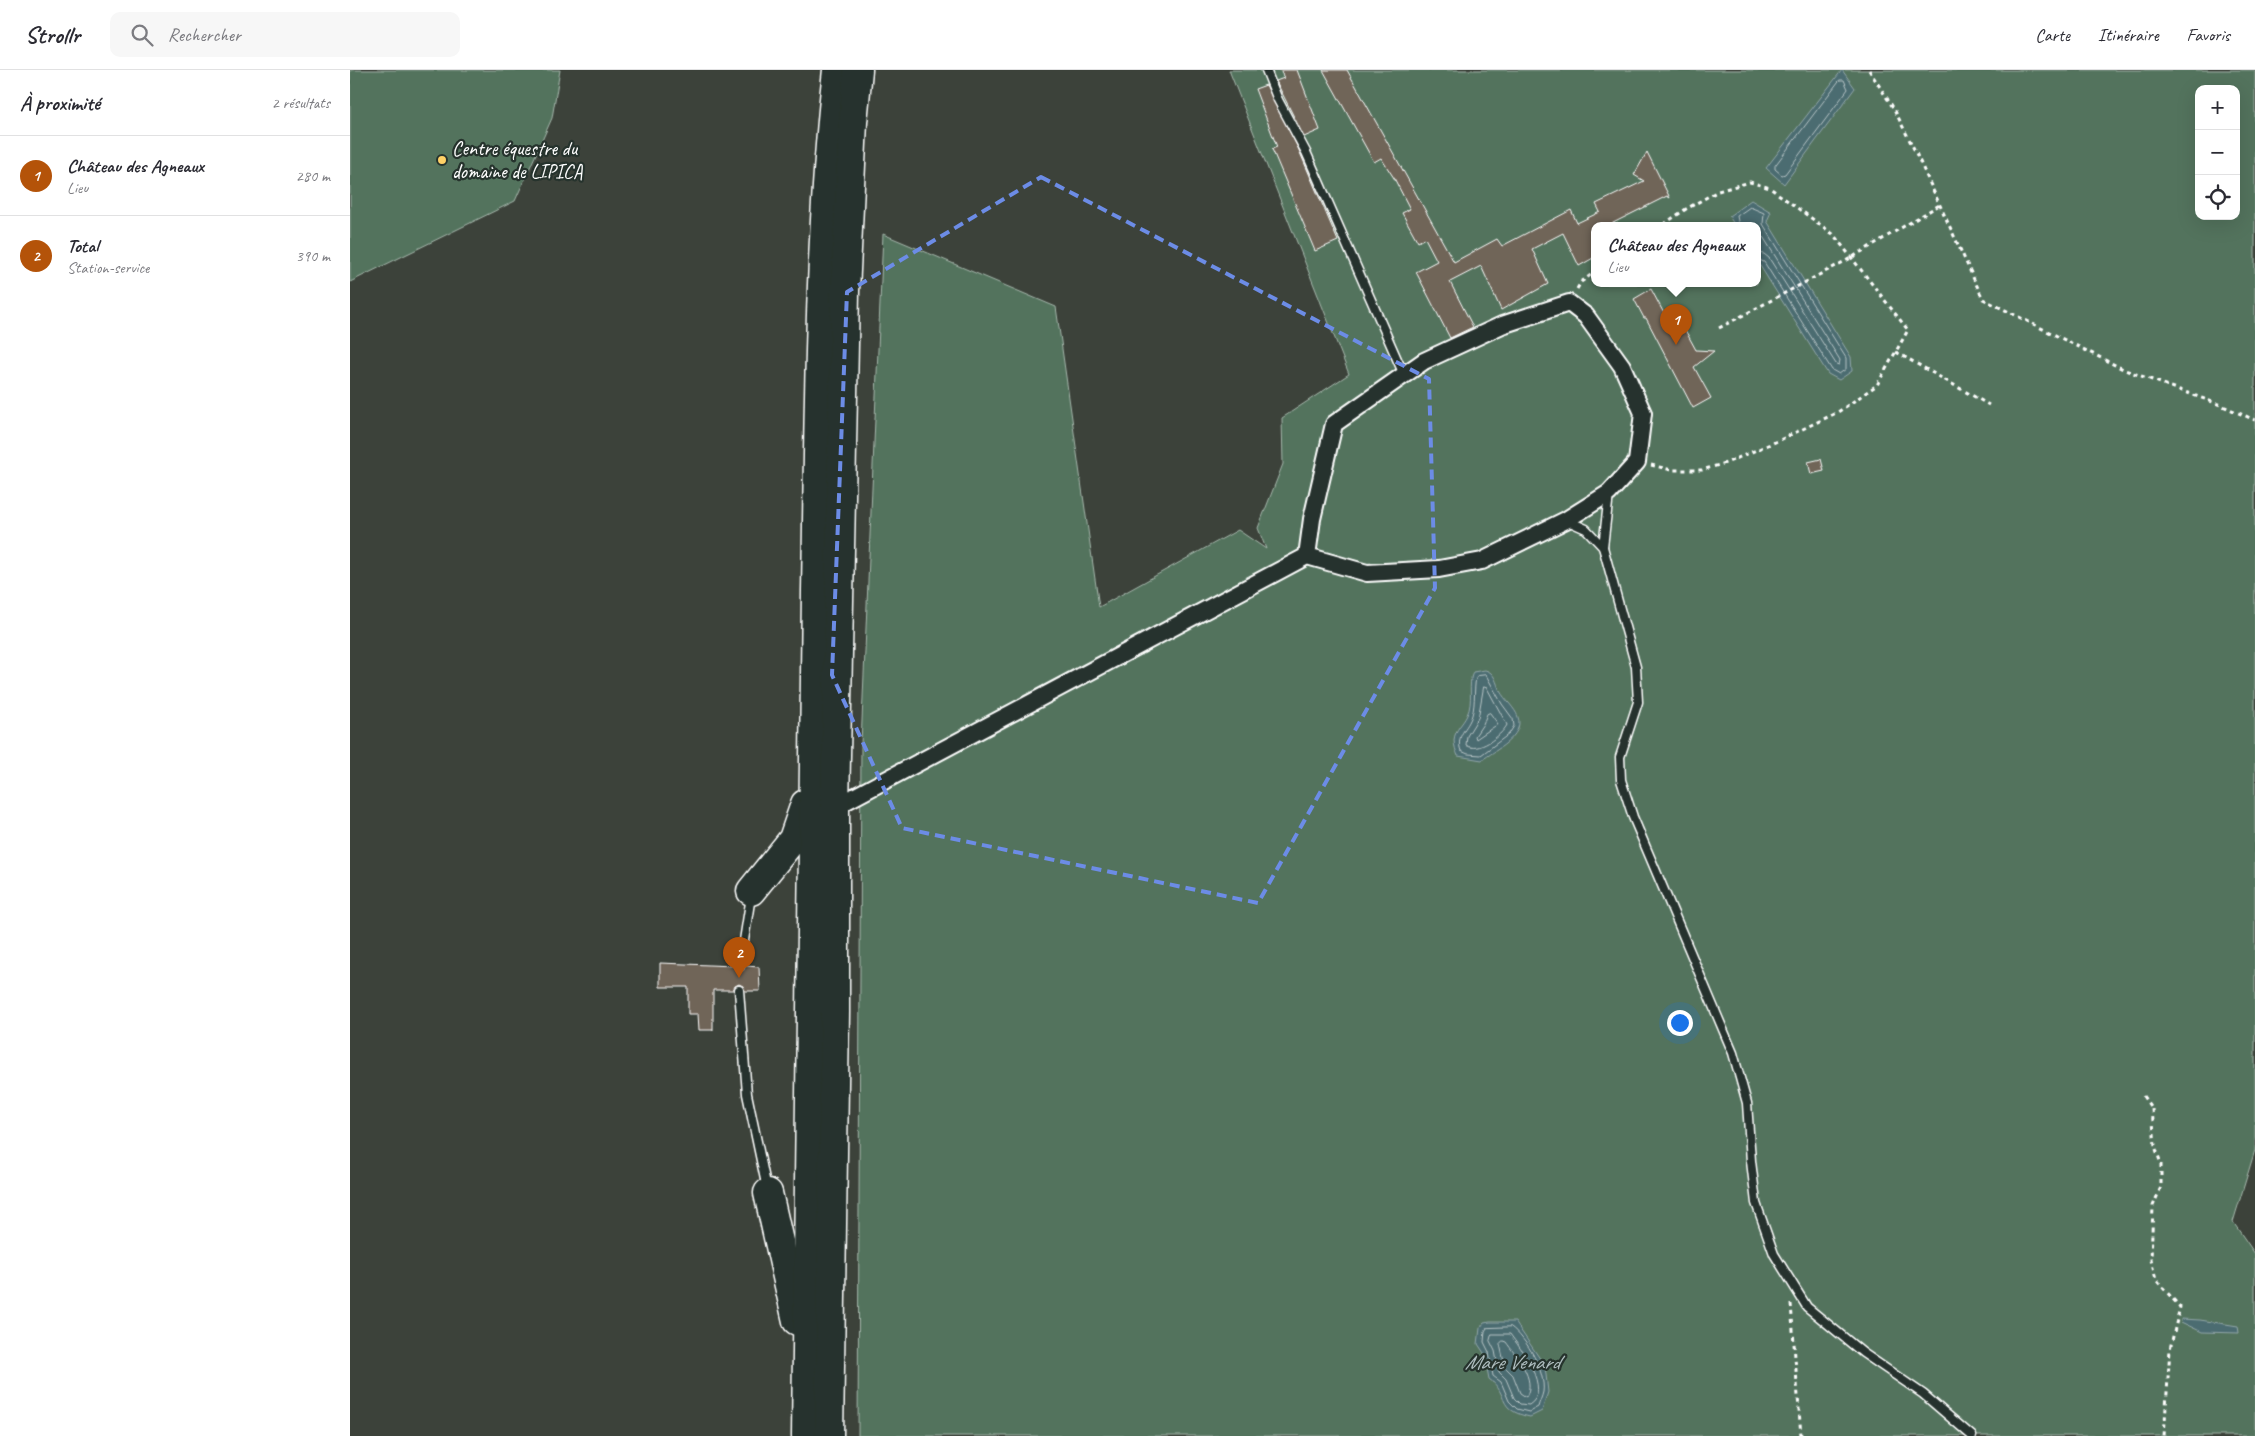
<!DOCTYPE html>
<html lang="fr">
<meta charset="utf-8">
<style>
body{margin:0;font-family:Caveat,sans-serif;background:#f7f7f7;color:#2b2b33}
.controls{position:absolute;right:15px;top:15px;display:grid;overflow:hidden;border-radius:10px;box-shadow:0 5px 20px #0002}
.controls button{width:45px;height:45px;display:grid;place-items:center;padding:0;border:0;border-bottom:1px solid #e1e1e2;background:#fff;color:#2b2b33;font:25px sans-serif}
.you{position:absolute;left:1329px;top:952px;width:18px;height:18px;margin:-12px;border:4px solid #fff;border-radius:50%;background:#1a73e8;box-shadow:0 0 0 8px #1a73e833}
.badge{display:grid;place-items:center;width:32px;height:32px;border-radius:50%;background:#b45309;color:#fff;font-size:16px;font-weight:700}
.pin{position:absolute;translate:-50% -41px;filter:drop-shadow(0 1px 2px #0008)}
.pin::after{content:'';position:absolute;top:26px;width:18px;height:15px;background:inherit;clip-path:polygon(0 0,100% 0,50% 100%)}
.popup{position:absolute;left:1241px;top:152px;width:170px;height:65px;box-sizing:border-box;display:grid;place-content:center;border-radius:10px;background:#fff;filter:drop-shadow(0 1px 4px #0005);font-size:16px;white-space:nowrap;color:#7c7c81}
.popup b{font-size:19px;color:#2b2b33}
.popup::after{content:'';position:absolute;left:50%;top:100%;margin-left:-10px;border:10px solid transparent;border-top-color:#fff}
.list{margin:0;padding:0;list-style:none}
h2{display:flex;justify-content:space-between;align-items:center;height:65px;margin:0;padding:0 20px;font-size:21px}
h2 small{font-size:16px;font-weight:400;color:#7c7c81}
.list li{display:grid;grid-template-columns:32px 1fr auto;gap:15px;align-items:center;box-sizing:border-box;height:80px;padding:0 20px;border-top:1px solid #e1e1e2}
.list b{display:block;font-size:19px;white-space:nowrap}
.list p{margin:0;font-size:16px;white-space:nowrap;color:#7c7c81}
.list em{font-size:16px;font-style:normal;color:#7c7c81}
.icon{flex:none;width:28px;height:28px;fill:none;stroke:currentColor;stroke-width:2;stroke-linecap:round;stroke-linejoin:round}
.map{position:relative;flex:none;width:1905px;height:1366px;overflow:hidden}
header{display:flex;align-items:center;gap:30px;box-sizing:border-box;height:70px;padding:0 25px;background:#fff;border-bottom:1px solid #e1e1e2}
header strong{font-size:24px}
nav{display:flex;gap:28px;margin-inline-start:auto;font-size:18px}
.search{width:350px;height:45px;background:#f7f7f7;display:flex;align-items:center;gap:12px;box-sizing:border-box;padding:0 18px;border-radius:10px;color:#7c7c81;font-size:19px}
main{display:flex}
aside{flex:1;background:#fff}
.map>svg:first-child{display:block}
</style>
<header>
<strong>Strollr</strong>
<div class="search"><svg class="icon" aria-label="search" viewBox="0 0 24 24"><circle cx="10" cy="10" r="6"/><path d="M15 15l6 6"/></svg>Rechercher</div>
<nav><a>Carte</a><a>Itinéraire</a><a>Favoris</a></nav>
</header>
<main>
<aside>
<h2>À proximité<small>2 résultats</small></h2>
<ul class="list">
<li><span class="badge">1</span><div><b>Château des Agneaux</b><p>Lieu</p></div><em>280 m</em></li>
<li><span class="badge">2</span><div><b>Total</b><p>Station-service</p></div><em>390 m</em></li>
</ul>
</aside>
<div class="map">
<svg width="1905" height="1366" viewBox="0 0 1905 1366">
<rect width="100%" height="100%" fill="#3c423a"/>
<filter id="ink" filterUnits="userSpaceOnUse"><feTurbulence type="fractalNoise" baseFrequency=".02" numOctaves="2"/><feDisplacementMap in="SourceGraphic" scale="10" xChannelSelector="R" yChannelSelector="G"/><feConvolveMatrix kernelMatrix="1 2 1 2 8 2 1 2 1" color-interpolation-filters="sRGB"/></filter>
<g filter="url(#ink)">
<g fill="#52735d" stroke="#a8b9ae" fill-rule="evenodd">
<path d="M0,0h210l-8,48 -37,83 -165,81z"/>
<path d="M879,0h1026v1080l-22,72 22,32v182h-1397l3,-692 22,-510 173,73 43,300 139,-77 28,19 -8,-21 25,-64 -1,-46 67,-44zM1849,19h37v127h-37zM1245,156h162v58h-162z"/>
</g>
<g fill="#4b6c71" stroke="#93a7aa">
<path d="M1492,0l13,18 -71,96 -18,-16z"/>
<path d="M1401,130l20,12 -4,9 84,136 1,14 -13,9 -11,-6 -71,-113v-35h-22l-6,-10z"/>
<path d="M1135,600c10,2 11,13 15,21 5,9 15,17 18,26 7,19 -24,34 -36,43l-24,-4c-2,-5 -4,-10 -4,-16 1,-11 9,-16 13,-25 7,-14 0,-30 6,-43z"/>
<path d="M1831,1249l19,1 38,6 1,7 -37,-1 -21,-10z"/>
<path d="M1140,1252h25l30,44 3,26 -6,19 -12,6c-35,-7 -20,-23 -41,-38l-5,-26 -6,-9 2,-16 4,-5z"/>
</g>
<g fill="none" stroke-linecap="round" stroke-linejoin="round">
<g stroke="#b7c4c6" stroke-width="1">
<path d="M1490,10h4l4,9 -63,85 -3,1 -7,-6v-3z"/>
<path d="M1389,156l-2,-10 13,-9 14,6 -1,11 83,134v11l-7,5 -7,-4 -68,-108 -7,-3"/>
<path d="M1407,157l83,133 -1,5 -3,-1 -67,-106 -5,-4 -7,-1"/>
<path d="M1136,605l16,29 11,15 1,7 -5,8 -28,21 -13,-1 -7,-3c-6,-16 7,-22 11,-36 4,-11 1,-33 5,-39z"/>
<path d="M1134,617l3,1 20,37c-6,11 -29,29 -41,20l1,-9 11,-18z"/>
<path d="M1140,643l8,11 -22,15 -1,-3 8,-12 4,-10z"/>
<path d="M1161,1257c16,12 35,45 32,65 -1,5 -4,11 -5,15l-9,5 -12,-3 -8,-8 -8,-19 -8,-6 -4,-24 -5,-10 1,-11 2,-3z"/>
<path d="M1142,1264h18c10,14 43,56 19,71l-9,-1 -6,-6 -8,-19 -7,-7 -4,-21 -5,-10z"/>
<path d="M1153,1271l3,1c10,14 31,37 20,55l-6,-4 -7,-18 -8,-8 -5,-23z"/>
</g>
</g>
<g fill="#706559" stroke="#fff">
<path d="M930,0h17l23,60 -16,7 -28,-56 8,-3z"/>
<path d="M973,0h24l107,192 43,-23 5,7 69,-36 6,13 23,-11 -4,-8 48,-23 -10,-6 13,-23 23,46 -3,-2 -60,30h-12v31l-16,9 -16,-33 -31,16 16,35 -47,26 -20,-44 -31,16 23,45 -23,11 -34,-66 21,-11 -12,-23 -7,4 -16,-29 8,-4 -16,-31 -13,-20 -7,4z"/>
<path d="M916,15l32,63 40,93 -23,10 -43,-102 5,-2 -22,-58z"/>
<path d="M1301,219l24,45 9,-6 12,22 18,1 -20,16 17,31 -18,10 -47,-90h-2l-10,-19z"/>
<path d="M1471,389l3,12 -13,3 -3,-12z"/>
<path d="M310,893l74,3 6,6 6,-6 13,1 1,24h-15l-2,-5 -4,-2 -4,2 -2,4h-20v40h-14l-1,-16h-10v-27h-28z"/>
</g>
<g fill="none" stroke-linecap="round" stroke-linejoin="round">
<g stroke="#fff" stroke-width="11">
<g id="lane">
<path d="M916,0l12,30 28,52 98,223"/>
<path d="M1216,450l20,9 17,18 33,120 2,35 -18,55 1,23 12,37 100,236 14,50 4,58 5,42 18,51 33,53 56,46 60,41 49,42"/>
<path d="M1253,477l6,-53"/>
<path d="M390,896l11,-70"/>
<path d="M389,920l8,104 20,95"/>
</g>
</g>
<g stroke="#fff" stroke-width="20">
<path id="street" d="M485,737l472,-251 60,17 72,-4 43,-8 84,-41 43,-27 28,-31 6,-49 -21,-47 -36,-50 -17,-13 -67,22 -78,36 -90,63 -22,95 -5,37"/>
</g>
<g stroke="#fff" stroke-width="31">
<g id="highway">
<path d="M401,821l42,-52 12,-35"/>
<path d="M418,1123l29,128"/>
<path d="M456,1366c4,-282 6,-563 10,-845 3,-174 2,-348 21,-521"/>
<path d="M479,1366l6,-424v-205l10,-516 8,-169 5,-52"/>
</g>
</g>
<g stroke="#fff" stroke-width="3" stroke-dasharray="4 4" stroke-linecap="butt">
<path d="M1519,0l25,39 21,42 68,148 142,71 93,34 37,16"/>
<path d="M1227,219l4,-7 14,-10"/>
<path d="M1369,258l132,-70 90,-54"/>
<path d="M1546,282l93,53"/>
<path d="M1301,395l21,5h30l24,-7 56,-24 56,-27 39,-27 31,-55 -75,-96 -63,-46 -20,-6 -32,9 -32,18 -25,17"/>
<path d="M1793,1026l9,13 3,37 6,18v23l-8,19 -2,54 5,20 24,27 -10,42 -6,87"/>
<path d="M1441,1234l10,132"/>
</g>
<use href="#lane" stroke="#26332d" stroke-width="8"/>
<use href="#street" stroke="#26332d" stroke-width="16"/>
<use href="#highway" stroke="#26332d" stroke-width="28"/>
</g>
</g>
<path fill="none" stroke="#6c8ce6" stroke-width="4" stroke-dasharray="10 6" stroke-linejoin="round" d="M691,107l388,202 6,209 -177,315 -356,-75 -70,-153 15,-383z"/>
<circle fill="#ffd166" stroke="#26332d" stroke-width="2" cx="92" cy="90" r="5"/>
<g text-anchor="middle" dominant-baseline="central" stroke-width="4.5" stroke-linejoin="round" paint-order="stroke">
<g font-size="20" fill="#fff" stroke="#26332d" text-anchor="start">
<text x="102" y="78">Centre équestre du<tspan x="102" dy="23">domaine de LIPICA</tspan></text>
</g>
<g font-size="21" font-style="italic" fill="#aebdbf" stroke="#26332d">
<text x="1162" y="1292">Mare Venard</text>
</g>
</g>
</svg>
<div class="controls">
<button>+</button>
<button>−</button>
<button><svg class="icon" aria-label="locate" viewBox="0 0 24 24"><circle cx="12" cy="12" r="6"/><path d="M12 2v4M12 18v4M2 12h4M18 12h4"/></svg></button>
</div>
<div class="you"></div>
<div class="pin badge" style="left:1326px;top:275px">1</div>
<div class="popup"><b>Château des Agneaux</b>Lieu</div>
<div class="pin badge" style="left:389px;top:908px">2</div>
</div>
</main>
